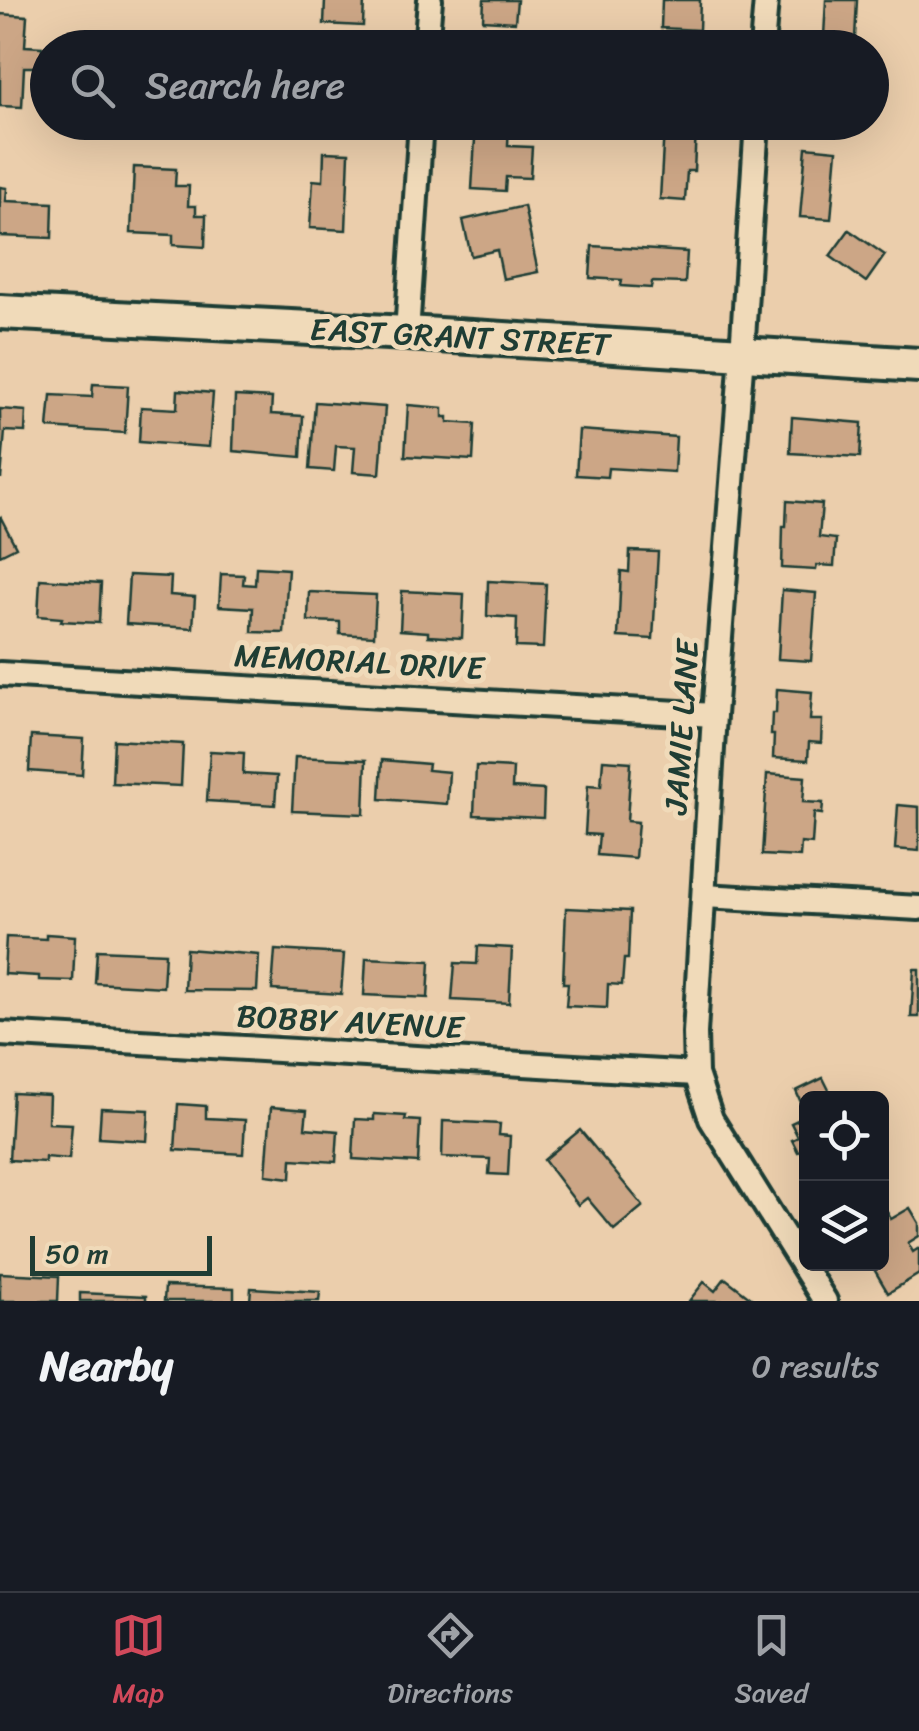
<!DOCTYPE html>
<style>
body{margin:0;font-family:Sriracha,sans-serif;background:#242831;color:#f1f3f6}
.controls{position:absolute;right:30px;bottom:30px;display:grid;overflow:hidden;border-radius:15px;box-shadow:0 10px 40px #0002}
.controls button{width:90px;height:90px;display:grid;place-items:center;padding:0;border:0;border-bottom:2px solid #363941;background:#171b24;color:#f1f3f6;font:50px sans-serif}
.scale{position:absolute;left:30px;bottom:25px;width:182px;box-sizing:border-box;padding-left:10px;border:5px solid #1f3d34;border-top:0;font-size:28px;line-height:35px;white-space:nowrap;color:#1f3d34;-webkit-text-stroke:8px #f0dab9;paint-order:stroke}
.list{margin:0;padding:0;list-style:none}
h2{display:flex;justify-content:space-between;align-items:center;height:130px;margin:0;padding:0 40px;font-size:42px}
h2 small{font-size:32px;font-weight:400;color:#9ea1a6}
.icon{flex:none;width:55px;height:55px;fill:none;stroke:currentColor;stroke-width:2;stroke-linecap:round;stroke-linejoin:round}
.map{position:relative;flex:none;width:919px;height:1301px;overflow:hidden}
.search{position:absolute;background:#171b24;box-shadow:0 10px 40px #0002;left:30px;right:30px;top:30px;height:110px;display:flex;align-items:center;gap:25px;box-sizing:border-box;padding:0 35px;border-radius:55px;color:#9ea1a6;font-size:38px}
.sheet{height:290px;background:#171b24}
nav{display:flex;justify-content:space-around;align-items:center;box-sizing:border-box;height:140px;border-top:2px solid #363941;background:#171b24;font-size:28px;color:#9ea1a6}
nav a{display:grid;justify-items:center;gap:5px}
nav .on{color:#d1495b}
.map>svg:first-child{display:block}
</style>
<div class="map">
<svg width="919" height="1301" viewBox="0 0 919 1301">
<rect width="100%" height="100%" fill="#ebceac"/>
<filter id="ink" filterUnits="userSpaceOnUse"><feTurbulence type="fractalNoise" baseFrequency=".01" numOctaves="2"/><feDisplacementMap in="SourceGraphic" scale="20" xChannelSelector="R" yChannelSelector="G"/><feConvolveMatrix kernelMatrix="1 2 1 2 8 2 1 2 1" color-interpolation-filters="sRGB"/></filter>
<g filter="url(#ink)">
<g fill="#cca686" stroke="#1f3d34" stroke-width="2.5">
<path d="M325,0h39l-1,26 -39,-2z"/>
<path d="M484,0h33l-2,22 -32,-2z"/>
<path d="M662,0h38l-1,30 -38,-2z"/>
<path d="M826,0h31l-2,38 -31,-2z"/>
<path d="M0,14l27,2 -2,30 17,1v20h-18l-2,40 -22,-1z"/>
<path d="M484,39l27,1v8h-27z"/>
<path d="M476,122h33l-1,24 24,1 -2,31 -24,-1 -1,14 -33,-2z"/>
<path d="M812,122h34l-1,11 -34,-2z"/>
<path d="M664,128l32,1 -2,42h-7l-2,30 -25,-2z"/>
<path d="M806,147l31,3 -6,69 -31,-2z"/>
<path d="M324,152l25,1 -3,77 -36,-2 3,-48 10,1z"/>
<path d="M134,167l42,2 -1,17h14l-1,20h8v9h10l-1,32 -32,-2v-10l-42,-2z"/>
<path d="M0,187l7,1 -1,13 47,2 -1,35 -52,-2z"/>
<path d="M524,206l14,66 -35,7 -6,-29 -26,6 -8,-36z"/>
<path d="M849,230l36,25 -19,27 -36,-26z"/>
<path d="M592,246l95,6 -2,31 -33,-1 -1,6 -30,-2 1,-6 -32,-2z"/>
<path d="M93,384l35,2 -3,47 -77,-5 3,-33 41,2z"/>
<path d="M178,390l35,3 -4,54 -70,-5 2,-35 36,2z"/>
<path d="M235,396l37,2 -1,16 32,2 -2,41 -68,-6z"/>
<path d="M315,402l70,5 -5,67 -27,-2 2,-25 -19,-1 -2,25 -24,-2z"/>
<path d="M408,405l35,3v9h5v5l27,2 -2,36 -68,-4z"/>
<path d="M0,409l26,2 -1,21 -20,-1 -4,48z"/>
<path d="M792,417l70,6 -2,34 -70,-4z"/>
<path d="M579,430l97,7 -2,35 -66,-4 -1,9 -31,-2z"/>
<path d="M787,501l35,3 -3,33 17,2 -2,27 -17,-1 -1,5 -34,-2 1,-42h3z"/>
<path d="M0,516l16,31 -16,8z"/>
<path d="M630,551l28,1 -5,87 -35,-2 3,-66 8,1z"/>
<path d="M256,567l32,2 -4,64 -32,-1 1,-24 -34,-2 2,-32 23,1 -1,9 12,1z"/>
<path d="M129,575l42,2 -1,18 25,2 -2,31 -67,-4z"/>
<path d="M40,579l61,4 -2,40 -38,-2 1,-3 -24,-2z"/>
<path d="M488,581l58,3 -3,64 -27,-1 1,-29 -30,-2z"/>
<path d="M782,590l34,3 -5,68 -33,-2z"/>
<path d="M402,591l62,3 -2,44 -34,-2v-4l-28,-2z"/>
<path d="M309,592l67,3 -2,41 -34,-2v-12l-32,-1z"/>
<path d="M777,689l35,3 -2,28h12l-1,23 -12,-1 -1,18 -35,-2 1,-23h-3l1,-22h4z"/>
<path d="M31,736l53,3 -2,36 -53,-4z"/>
<path d="M114,740l69,4 -2,42 -69,-3z"/>
<path d="M210,751l34,2 -1,21 34,2 -2,29 -68,-4z"/>
<path d="M295,757l71,3 -2,54 -72,-3z"/>
<path d="M382,760l46,4 -1,6 22,2 -2,32 -67,-5z"/>
<path d="M603,760l28,2 -4,59 11,1 -3,36 -38,-3 2,-20 -14,-1 3,-49 13,1z"/>
<path d="M476,766l37,2 -1,20 32,2 -1,28 -69,-3z"/>
<path d="M767,774l38,3 -2,25 20,1 -1,11 -8,-1 -2,31 -11,-1 -1,14 -38,-2z"/>
<path d="M898,805l21,2v44l-24,-2z"/>
<path d="M566,908l64,3 -2,48h-4l-2,26 -14,-1 -1,24 -41,-2 2,-23h-5z"/>
<path d="M46,934l29,2 -2,45 -34,-1v-4l-35,-2 2,-37 40,2z"/>
<path d="M478,946l34,2 -3,55 -57,-3 3,-37 22,1z"/>
<path d="M186,949l73,6 -2,36 -73,-1z"/>
<path d="M97,950l68,3 -2,34 -68,-4z"/>
<path d="M275,950l69,4 -3,40 -69,-4z"/>
<path d="M366,958l64,3 -2,37 -64,-3z"/>
<path d="M914,969h5v48h-8z"/>
<path d="M823,1078l10,20h-27v16l-10,-23z"/>
<path d="M13,1093l36,2 -1,28 24,1 -3,35 -24,-2v5l-36,-2z"/>
<path d="M178,1104l28,2v12l39,2 -2,34 -68,-4z"/>
<path d="M271,1107l36,3 -2,18 33,3 -2,31 -44,-3 -1,19 -25,-3z"/>
<path d="M101,1108l48,2 -2,31 -48,-3z"/>
<path d="M374,1114l32,2 -1,4 15,1 -2,42 -65,-4 2,-40 19,1z"/>
<path d="M806,1116v39l-2,-5 -6,2 -6,-12 6,-3 -7,-14z"/>
<path d="M443,1121l57,3 -1,11 11,1 -2,39 -19,-1 1,-15 -48,-2z"/>
<path d="M580,1130l63,76 -29,24 -27,-32 -9,7 -34,-45z"/>
<path d="M882,1203l9,16 19,-11 9,15v13l-11,7 5,9 6,-4v26l-31,19 -17,-29h11z"/>
<path d="M0,1273l59,3 -1,25h-58z"/>
<path d="M725,1278l30,23h-66l15,-19 11,9z"/>
<path d="M165,1286l69,2v13h-70z"/>
<path d="M251,1288l69,4 -1,9h-69z"/>
<path d="M80,1293l66,3v5h-66z"/>
</g>
<g fill="none" stroke-linecap="round" stroke-linejoin="round">
<g stroke="#1f3d34" stroke-width="30">
<g id="minor">
<path d="M426,48l4,-48"/>
<path d="M762,48l4,-48"/>
<path d="M757,122l-15,232 -28,361 -19,318 1,41 15,45 114,182"/>
<path d="M407,333l14,-211"/>
<path d="M0,674l714,41"/>
<path d="M704,896l215,12"/>
<path d="M0,1034l696,40"/>
</g>
</g>
<g stroke="#1f3d34" stroke-width="40">
<path id="secondary" d="M0,312l407,21 512,32"/>
</g>
<use href="#minor" stroke="#f0dab9" stroke-width="22"/>
<use href="#secondary" stroke="#f0dab9" stroke-width="32"/>
</g>
</g>
<g text-anchor="middle" dominant-baseline="central" stroke-width="10" stroke-linejoin="round" paint-order="stroke">
<g font-size="32" fill="#1f3d34" stroke="#f0dab9">
<text transform="translate(460 337) rotate(3)">EAST GRANT STREET</text>
<text transform="translate(359 662) rotate(3)">MEMORIAL DRIVE</text>
<text transform="translate(682 727) rotate(-86)">JAMIE LANE</text>
<text transform="translate(350 1022) rotate(3)">BOBBY AVENUE</text>
</g>
</g>
</svg>
<div class="controls">
<button><svg class="icon" aria-label="locate" viewBox="0 0 24 24"><circle cx="12" cy="12" r="6"/><path d="M12 2v4M12 18v4M2 12h4M18 12h4"/></svg></button>
<button><svg class="icon" aria-label="layers" viewBox="0 0 24 24"><path d="M12 4l9 5-9 5-9-5zM3 14l9 5 9-5"/></svg></button>
</div>
<div class="scale">50 m</div>
<div class="search"><svg class="icon" aria-label="search" viewBox="0 0 24 24"><circle cx="10" cy="10" r="6"/><path d="M15 15l6 6"/></svg>Search here</div>
</div>
<section class="sheet">
<h2>Nearby<small>0 results</small></h2>
<ul class="list">
</ul>
</section>
<nav>
<a class="on"><svg class="icon" aria-label="map" viewBox="0 0 24 24"><path d="M3 6l6-2 6 2 6-2v14l-6 2-6-2-6 2zM9 4v14M15 6v14"/></svg>Map</a>
<a><svg class="icon" aria-label="directions" viewBox="0 0 24 24"><path d="M12 3l9 9-9 9-9-9zM9 14v-3h6M13 9l2 2-2 2"/></svg>Directions</a>
<a><svg class="icon" aria-label="saved" viewBox="0 0 24 24"><path d="M7 4h10v16l-5-4-5 4z"/></svg>Saved</a>
</nav>
